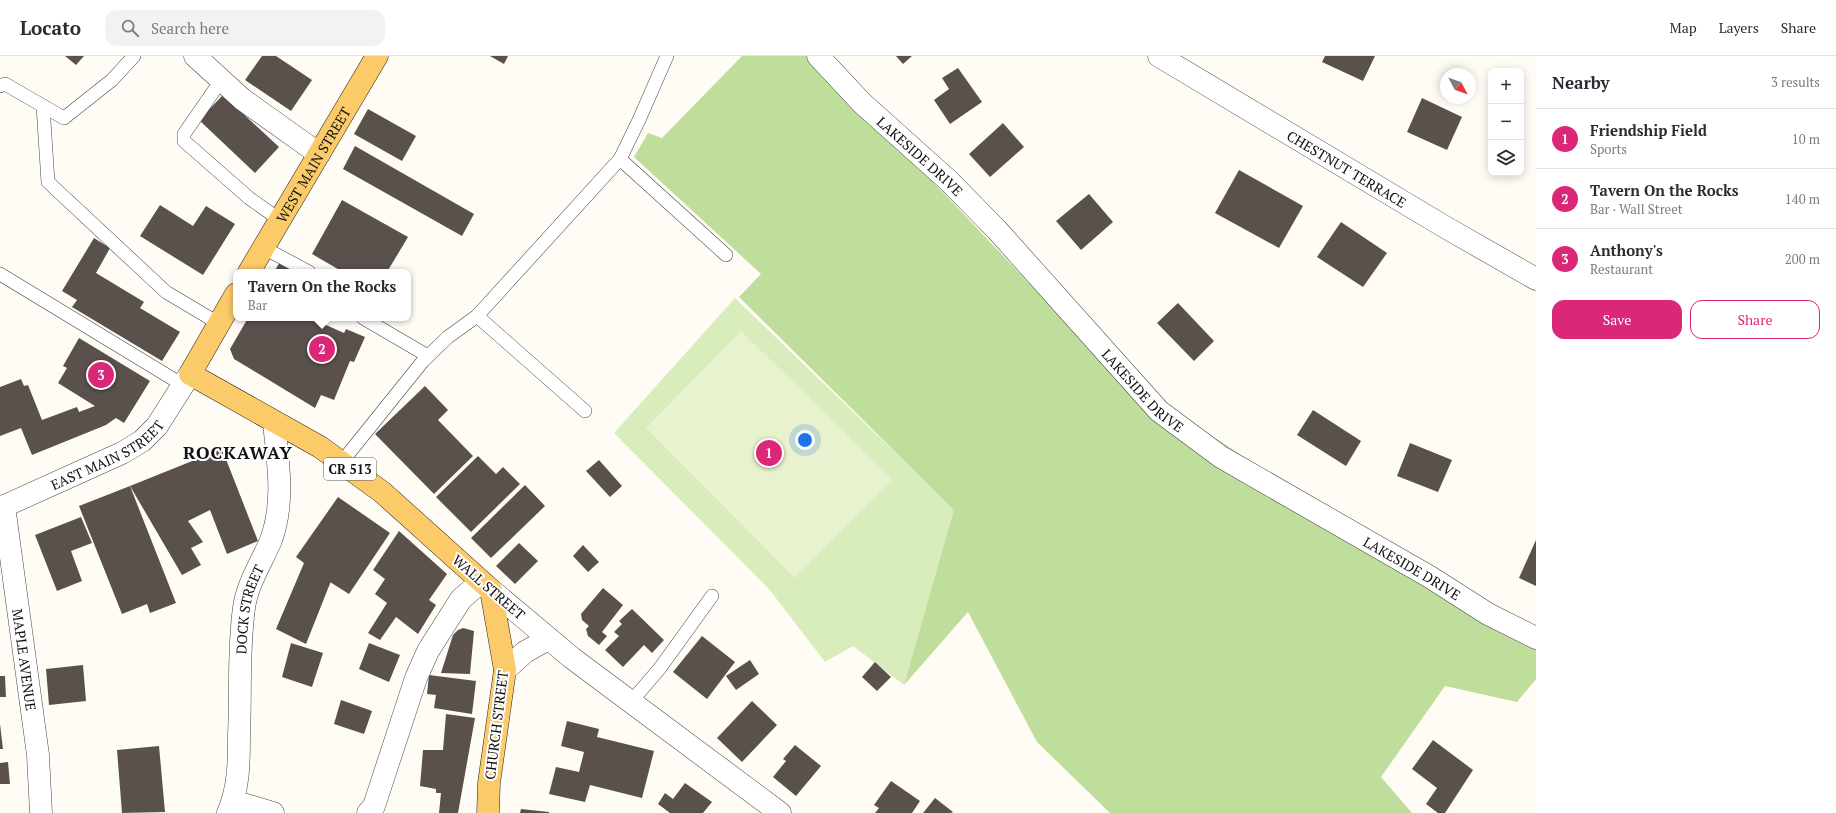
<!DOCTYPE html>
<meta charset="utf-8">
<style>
body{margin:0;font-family:"PT Serif",serif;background:#f2f2f3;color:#2b2b33}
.controls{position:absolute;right:12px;top:12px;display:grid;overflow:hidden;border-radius:8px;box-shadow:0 2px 10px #0003}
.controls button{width:36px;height:36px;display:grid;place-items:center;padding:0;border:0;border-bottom:1px solid #e1e1e2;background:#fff;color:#2b2b33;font:20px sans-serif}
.compass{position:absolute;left:1440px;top:12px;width:36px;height:36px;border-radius:50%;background:#fff;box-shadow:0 2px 10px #0003;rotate:131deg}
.you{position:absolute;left:805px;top:384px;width:14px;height:14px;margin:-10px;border:3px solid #fff;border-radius:50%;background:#1a73e8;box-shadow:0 0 0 6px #1a73e833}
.badge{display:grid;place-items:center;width:26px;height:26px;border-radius:50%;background:#db2777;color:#fff;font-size:13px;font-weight:700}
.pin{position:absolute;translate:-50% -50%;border:2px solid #fff;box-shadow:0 1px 4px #0006}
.popup{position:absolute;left:233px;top:213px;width:178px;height:52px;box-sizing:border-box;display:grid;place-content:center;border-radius:8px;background:#fff;filter:drop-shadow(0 1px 3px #0005);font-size:13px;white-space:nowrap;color:#7c7c81}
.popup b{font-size:15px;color:#2b2b33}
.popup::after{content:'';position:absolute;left:50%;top:100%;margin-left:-8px;border:8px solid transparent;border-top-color:#fff}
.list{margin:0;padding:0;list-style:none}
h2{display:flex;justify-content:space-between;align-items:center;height:52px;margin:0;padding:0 16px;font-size:17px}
h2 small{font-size:13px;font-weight:400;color:#7c7c81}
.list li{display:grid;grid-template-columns:26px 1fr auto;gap:12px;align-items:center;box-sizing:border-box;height:60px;padding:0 16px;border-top:1px solid #e1e1e2}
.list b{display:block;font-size:15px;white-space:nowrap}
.list p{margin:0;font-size:13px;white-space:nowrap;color:#7c7c81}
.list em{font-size:13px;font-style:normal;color:#7c7c81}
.actions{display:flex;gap:8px;padding:12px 16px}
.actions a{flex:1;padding:9px 0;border:1px solid #db2777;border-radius:12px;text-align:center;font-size:14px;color:#db2777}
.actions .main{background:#db2777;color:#fff}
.icon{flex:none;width:22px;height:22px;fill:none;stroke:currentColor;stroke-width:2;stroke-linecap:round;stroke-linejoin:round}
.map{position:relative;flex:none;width:1536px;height:757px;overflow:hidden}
header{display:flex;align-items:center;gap:24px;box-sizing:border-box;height:56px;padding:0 20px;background:#fff;border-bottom:1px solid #e1e1e2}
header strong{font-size:19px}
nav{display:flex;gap:22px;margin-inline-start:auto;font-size:14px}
.search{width:280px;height:36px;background:#f2f2f3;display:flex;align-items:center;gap:10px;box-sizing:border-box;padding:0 14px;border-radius:12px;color:#7c7c81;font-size:15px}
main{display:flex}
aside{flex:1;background:#fff}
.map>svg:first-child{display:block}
</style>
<header>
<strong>Locato</strong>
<div class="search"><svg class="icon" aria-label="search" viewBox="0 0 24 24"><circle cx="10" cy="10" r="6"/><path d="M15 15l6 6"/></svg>Search here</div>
<nav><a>Map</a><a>Layers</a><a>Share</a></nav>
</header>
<main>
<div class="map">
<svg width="1536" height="757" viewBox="0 0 1536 757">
<rect width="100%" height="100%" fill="#fffcf5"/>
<path fill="#d9ecbc" d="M735,242l220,212 -51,175 -51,-39 -28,16 -56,-73 -155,-156z"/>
<path fill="#bfdd9b" d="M742,0h72l300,317 422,272v34l-19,23 -72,-16 -64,91 31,36h-302l-73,-71 -69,-130 -64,73 50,-175 -215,-213 22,-23 -127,-117 14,-24 14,5z"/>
<path fill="#e9f2ce" d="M741,275l151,148 -97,99 -149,-150z"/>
<g fill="#5a514d">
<path d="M65,0h19l-8,9z"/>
<path d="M262,0h14l36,24 -21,31 -46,-31z"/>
<path d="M490,0h18l-4,8z"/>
<path d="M896,0h16l-9,8z"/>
<path d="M1325,0h50l-12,25 -41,-19z"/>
<path d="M958,12l24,34 -32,22 -16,-24 15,-11 -7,-11z"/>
<path d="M223,39l56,52 -24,26 -56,-53z"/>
<path d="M1422,42l40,19 -15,33 -40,-18z"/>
<path d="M368,53l48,27 -14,25 -48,-27z"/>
<path d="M1003,67l21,24 -34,30 -21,-23z"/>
<path d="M355,90l119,68 -12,22 -119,-67z"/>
<path d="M1239,114l64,36 -24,42 -64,-35z"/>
<path d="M1089,138l24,28 -32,28 -25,-29z"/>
<path d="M342,144l66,37 -21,35h-44l-31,-18z"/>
<path d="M160,149l33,21 13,-20 29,18 -32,51 -63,-39z"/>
<path d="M1341,166l46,31 -24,34 -46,-30z"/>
<path d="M94,182l16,10 -14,25 48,29 -4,6 40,24 -18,29 -90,-54 5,-7 -15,-9z"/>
<path d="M281,204l20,12h-27z"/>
<path d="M1178,247l36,38 -20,20 -37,-38z"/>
<path d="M248,262h71l-2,3 27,12 2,-4 19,8 -11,25 -4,-1 -16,39 -13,-5 -6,13 -81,-49 -4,-10z"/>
<path d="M79,282l71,43 -26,42 -8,-5 -10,7 -74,30 -11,-27 -21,8v-49l21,-8 3,7 4,-1 14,35 35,-13 2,5 16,-6 -37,-23 9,-15 -4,-2z"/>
<path d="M425,330l23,24 -10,10 35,36 -39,38 -59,-60z"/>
<path d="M1313,354l48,31 -15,25 -49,-31z"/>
<path d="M1410,387l42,17 -14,32 -41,-16z"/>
<path d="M222,393l36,92 -31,13 -17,-44 -22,11 15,21 -12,6 10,17 -19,10 -52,-89z"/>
<path d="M478,400l18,18 7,-7 17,17 -49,48 -35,-35z"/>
<path d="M599,404l23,26 -12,11 -24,-26z"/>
<path d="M525,429l20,21 -54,52 -20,-20z"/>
<path d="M130,430l46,117 -26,10 -3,-9 -25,10 -43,-108z"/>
<path d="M338,441l52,36 -41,61 -19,-12 5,-7 -4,6 -25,63 -30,-15 28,-66 -8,-6z"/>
<path d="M81,461l11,26 -21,8 11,30 -25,10 -22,-56z"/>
<path d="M399,475l48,43 -18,26 7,5 -18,29 -22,-17 -16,23 -12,-7 19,-30 -12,-9 10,-15 -12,-9z"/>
<path d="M1536,484v46l-17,-8z"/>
<path d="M519,487l19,18 -23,23 -19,-18z"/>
<path d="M583,489l16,17 -11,10 -15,-16z"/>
<path d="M603,532l20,17 -21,27 5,4 -8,9 -11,-9 -2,-7 3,-3 -7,-6 -1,-6z"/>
<path d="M632,553l32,31 -12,13 -8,-8 -21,22 -18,-17 14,-14 -5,-4 8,-8 -3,-3z"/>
<path d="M463,572l11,3 -4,43 -29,-1 12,-38 5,-5z"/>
<path d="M702,580l33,26 -28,37 -34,-27z"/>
<path d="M291,587l32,10 -11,34 -30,-10z"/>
<path d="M369,587l31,12 -11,27 -30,-13z"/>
<path d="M750,604l9,14 -23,16 -10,-14z"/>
<path d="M875,606l16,15 -14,14 -15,-14z"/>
<path d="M83,609l3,36 -37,4 -3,-36z"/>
<path d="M429,619l47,6 -4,33 -38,-6 2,-13 -9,-1z"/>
<path d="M0,620h5l1,21h-6z"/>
<path d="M341,644l31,11 -8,23 -30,-10z"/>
<path d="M752,645l25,24 -35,37 -25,-24z"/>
<path d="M446,658l29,4 -17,95h-19l2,-20h-5v-4l-16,-3 3,-36h20z"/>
<path d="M567,665l32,8 -2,8 57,14 -12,47 -52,-13 -5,17 -36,-8 7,-27 23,5 5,-20 -23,-6z"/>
<path d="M0,668l3,25h-3z"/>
<path d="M1433,684l40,30 -28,43h-7l-12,-9 11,-16 -25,-19z"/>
<path d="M795,689l26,21 -25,30 -23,-19 13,-16 -3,-2z"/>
<path d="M159,690l6,66 -43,1 -5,-63z"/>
<path d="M8,706l2,22h-10v-21z"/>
<path d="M891,725l29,20 -8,12h-37l4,-5 -5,-3z"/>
<path d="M685,727l27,19 -9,11h-33l-12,-9 7,-11 8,6z"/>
<path d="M935,742l18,14 -2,1h-28z"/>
<path d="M521,753l28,3v1h-29z"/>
</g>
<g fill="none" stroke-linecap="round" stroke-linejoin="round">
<g stroke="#444" stroke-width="14">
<g id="service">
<path d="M222,23l-38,55v7l65,57 31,22"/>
<path d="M0,30l5,-2 59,34 48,-38 22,-24"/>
<path d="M43,50l5,76 118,110 52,31"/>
<path d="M620,103l106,96"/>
<path d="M264,192l45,24"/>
<path d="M0,218l183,111"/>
<path d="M477,260l108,95"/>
<path d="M363,262l65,38"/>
<path d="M341,407l82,-102 25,-24 29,-21 143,-157 19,-39 28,-64"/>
<path d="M631,646l29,-34 52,-72"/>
</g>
</g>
<g stroke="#444" stroke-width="23">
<g id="minor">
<path d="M195,0l47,43 77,55"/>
<path id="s1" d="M818,0l44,47 87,78 48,49 162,181 62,46 209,120 58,37 48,24"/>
<path id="s2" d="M1159,0l286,171 91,52"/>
<path id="s3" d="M4,450l34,249 3,58"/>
<path d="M233,745l40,12"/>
<path id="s4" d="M228,757c11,-25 11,-51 11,-78 2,-42 -1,-85 5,-127 3,-24 18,-46 27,-68 14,-38 7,-78 3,-117"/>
<path d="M368,757l6,-7 42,-128 12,-27 33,-52 20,-17"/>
</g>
</g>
<g stroke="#444" stroke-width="23">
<g id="tertiary">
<path id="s5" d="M0,452l122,-55 20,-12 15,-15 33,-52"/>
<path d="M491,534l81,68 208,155"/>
<path d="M505,614l20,-18 23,-13"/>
</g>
</g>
<g stroke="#222" stroke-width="23">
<g id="primary">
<path id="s6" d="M249,216l128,-216"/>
<path d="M236,238l-46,80 130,73 62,45 109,98 14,80 -16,113 -1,30"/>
</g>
</g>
<use href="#service" stroke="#fff" stroke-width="13"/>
<use href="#minor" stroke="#fff" stroke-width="22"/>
<use href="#tertiary" stroke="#fff" stroke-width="22"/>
<use href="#primary" stroke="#fbca69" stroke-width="22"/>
</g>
<g text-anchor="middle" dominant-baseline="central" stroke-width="4" stroke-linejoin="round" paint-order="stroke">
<rect fill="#fff" stroke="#585858" stroke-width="1" x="324" y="402" width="52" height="22" rx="3"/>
<g font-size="13" font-weight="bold" fill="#111">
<text x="350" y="413">CR 513</text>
</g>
<g font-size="14" fill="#111" stroke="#fff">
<text stroke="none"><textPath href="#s1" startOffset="143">LAKESIDE DRIVE</textPath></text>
<text stroke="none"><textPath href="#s6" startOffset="125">WEST MAIN STREET</textPath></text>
<text stroke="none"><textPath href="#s2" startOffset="219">CHESTNUT TERRACE</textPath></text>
<text stroke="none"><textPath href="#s1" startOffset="467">LAKESIDE DRIVE</textPath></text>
<text stroke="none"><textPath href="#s5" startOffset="120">EAST MAIN STREET</textPath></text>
<text stroke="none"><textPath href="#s1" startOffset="791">LAKESIDE DRIVE</textPath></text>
<text transform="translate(489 531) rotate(41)">WALL STREET</text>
<text stroke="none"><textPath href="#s4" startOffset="206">DOCK STREET</textPath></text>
<text stroke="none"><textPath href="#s3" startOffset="155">MAPLE AVENUE</textPath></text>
<text transform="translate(496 669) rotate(-83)">CHURCH STREET</text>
</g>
<g font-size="18" font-weight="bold" letter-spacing="1" fill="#111" stroke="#fff">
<text x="238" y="396">ROCKAWAY</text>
</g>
</g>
</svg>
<div class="controls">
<button>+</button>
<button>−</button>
<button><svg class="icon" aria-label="layers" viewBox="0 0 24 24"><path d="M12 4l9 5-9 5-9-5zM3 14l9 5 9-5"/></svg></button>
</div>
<svg class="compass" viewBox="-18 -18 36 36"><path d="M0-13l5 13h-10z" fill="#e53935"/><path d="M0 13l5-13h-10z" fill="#7c7c81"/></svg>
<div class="you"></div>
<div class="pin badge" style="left:769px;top:397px">1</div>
<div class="pin badge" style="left:322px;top:293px">2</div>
<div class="popup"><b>Tavern On the Rocks</b>Bar</div>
<div class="pin badge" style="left:101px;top:319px">3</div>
</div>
<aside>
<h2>Nearby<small>3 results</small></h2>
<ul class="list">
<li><span class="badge">1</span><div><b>Friendship Field</b><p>Sports</p></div><em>10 m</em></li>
<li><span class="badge">2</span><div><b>Tavern On the Rocks</b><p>Bar · Wall Street</p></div><em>140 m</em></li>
<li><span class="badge">3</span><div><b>Anthony's</b><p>Restaurant</p></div><em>200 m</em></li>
</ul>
<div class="actions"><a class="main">Save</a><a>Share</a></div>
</aside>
</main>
